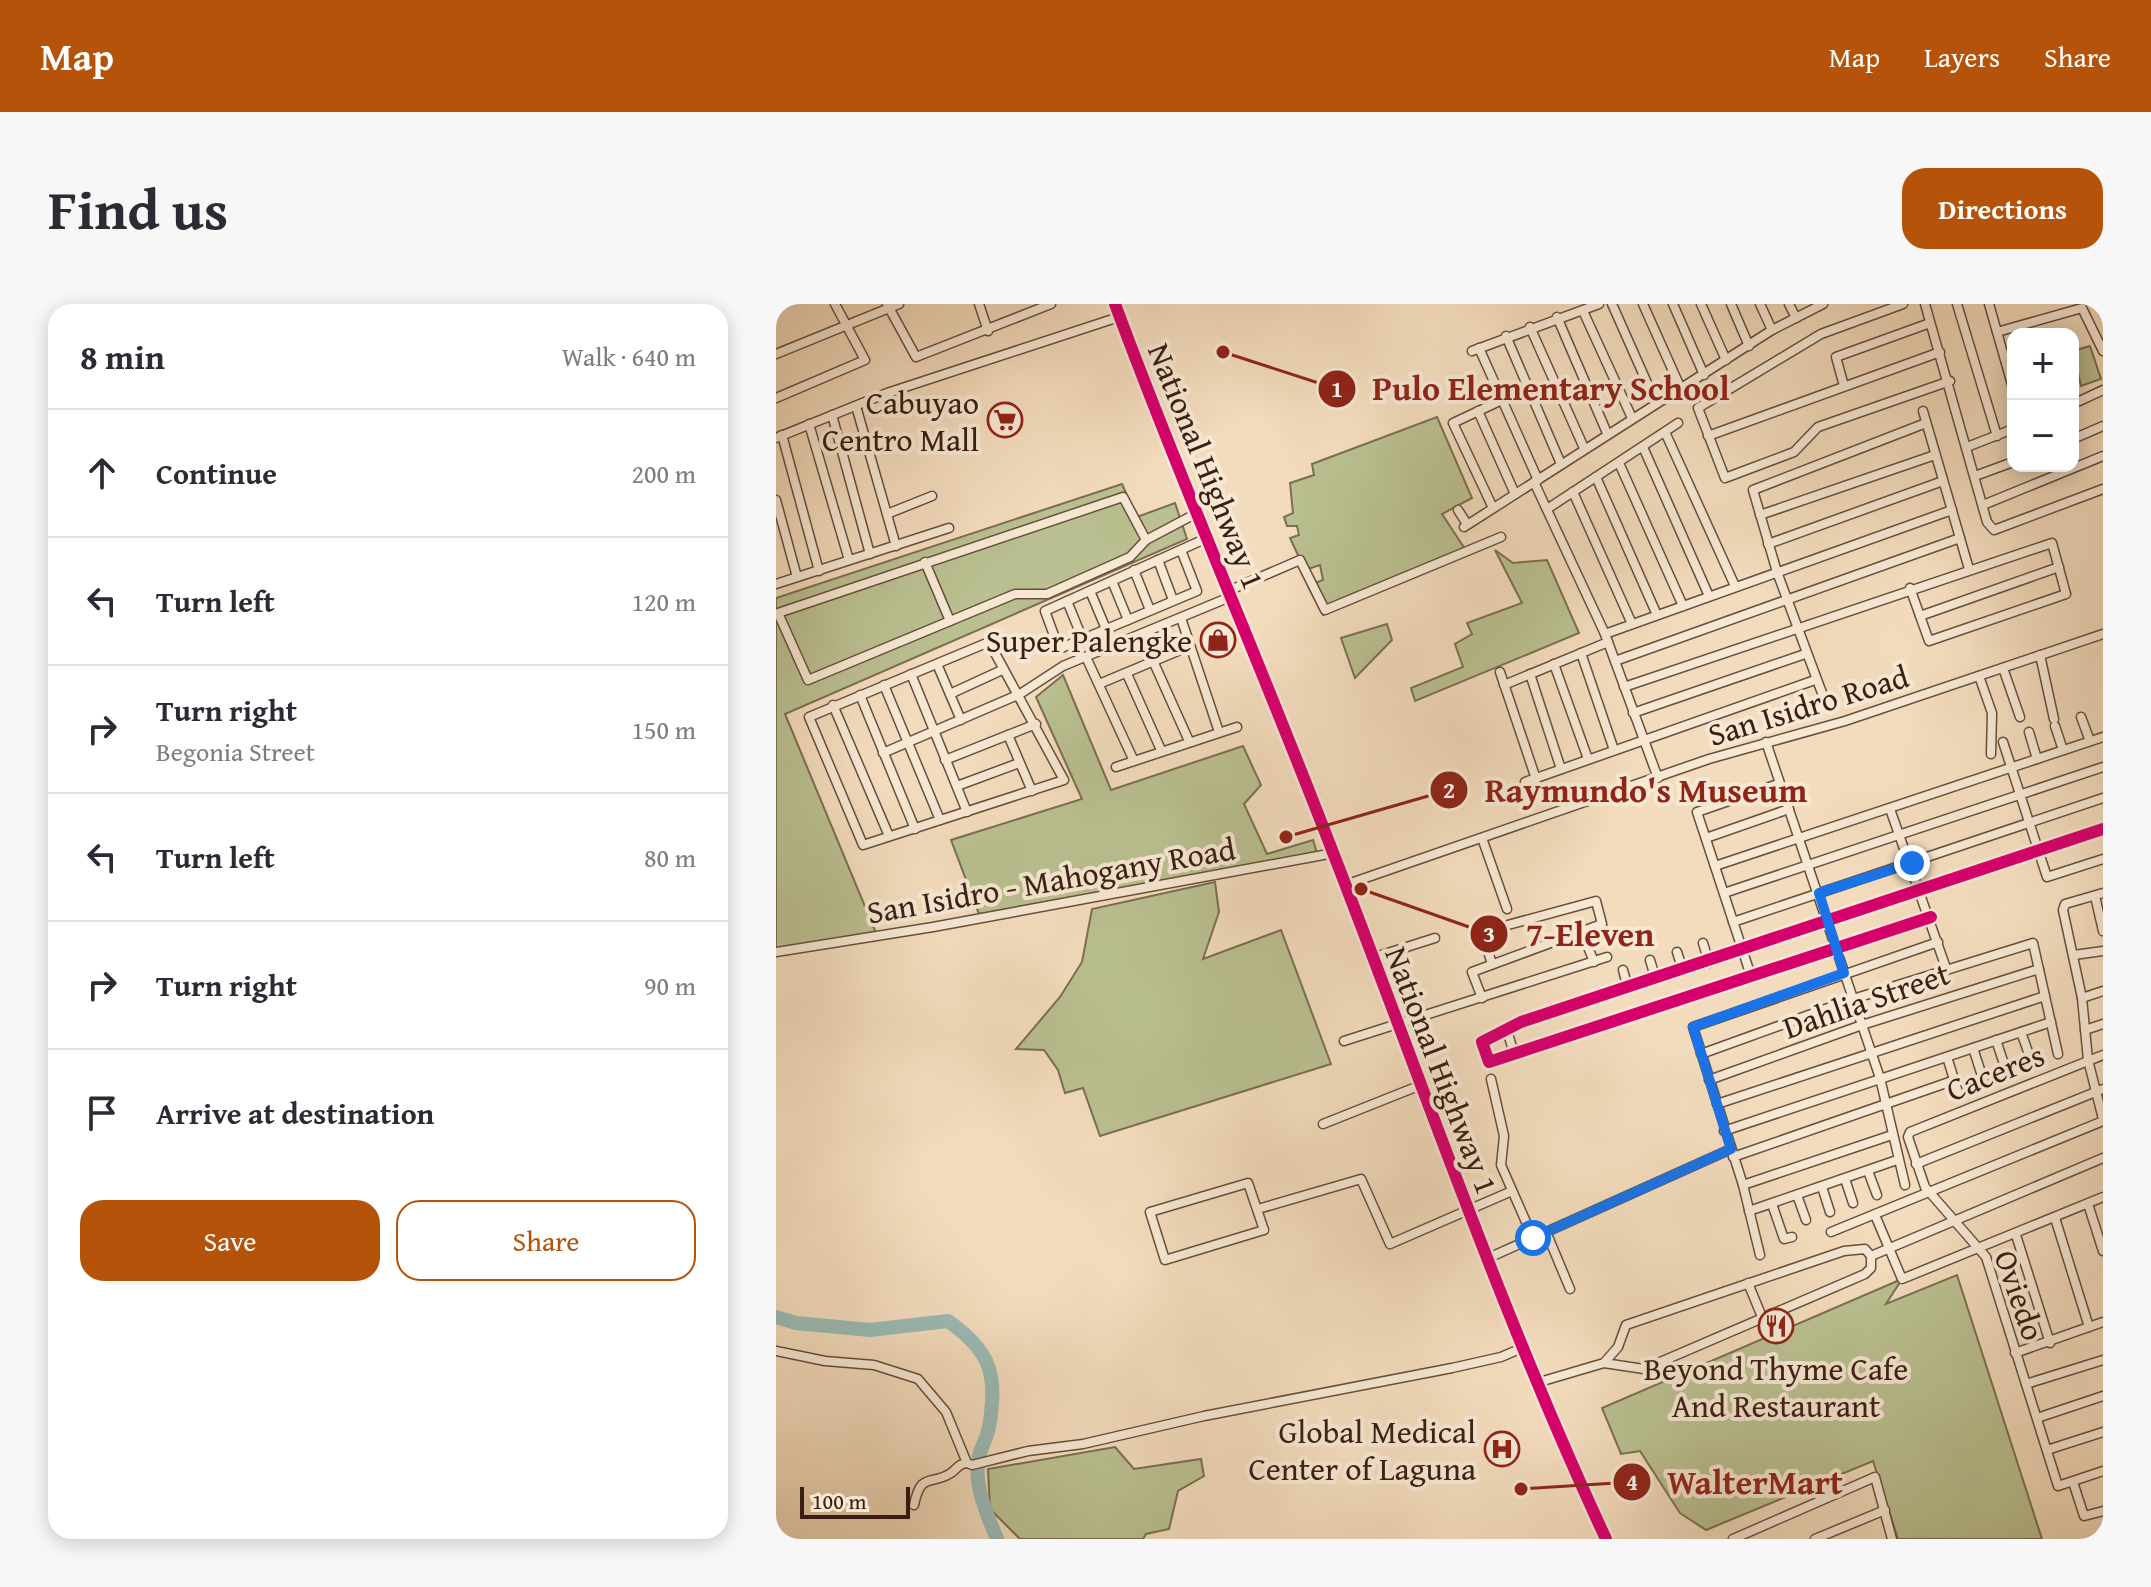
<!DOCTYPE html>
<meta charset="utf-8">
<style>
body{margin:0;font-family:"Gentium Book Plus",serif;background:#f7f7f7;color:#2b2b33}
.controls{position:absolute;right:24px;top:24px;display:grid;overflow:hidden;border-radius:16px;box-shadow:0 4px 20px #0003}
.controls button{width:72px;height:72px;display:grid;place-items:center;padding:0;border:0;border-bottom:2px solid #e1e1e2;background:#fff;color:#2b2b33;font:40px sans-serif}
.scale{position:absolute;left:24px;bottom:20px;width:110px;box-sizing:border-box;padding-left:8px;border:4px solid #3a1e11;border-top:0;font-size:22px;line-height:28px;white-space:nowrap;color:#3a1e11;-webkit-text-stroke:6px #f7e8d4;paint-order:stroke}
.stop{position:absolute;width:24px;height:24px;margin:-18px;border:6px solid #1a73e8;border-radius:50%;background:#fff}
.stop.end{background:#1a73e8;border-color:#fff;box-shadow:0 2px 8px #0008}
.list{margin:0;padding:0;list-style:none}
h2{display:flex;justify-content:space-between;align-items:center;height:104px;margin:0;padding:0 32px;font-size:34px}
h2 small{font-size:26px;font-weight:400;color:#7c7c81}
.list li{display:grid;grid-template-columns:52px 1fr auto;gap:24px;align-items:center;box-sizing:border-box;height:128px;padding:0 32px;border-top:2px solid #e1e1e2}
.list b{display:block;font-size:30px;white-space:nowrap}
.list p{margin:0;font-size:26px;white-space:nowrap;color:#7c7c81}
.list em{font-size:26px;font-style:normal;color:#7c7c81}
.actions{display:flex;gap:16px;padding:24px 32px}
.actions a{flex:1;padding:18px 0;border:2px solid #b45309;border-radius:24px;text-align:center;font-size:28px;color:#b45309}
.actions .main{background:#b45309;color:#fff}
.icon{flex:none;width:44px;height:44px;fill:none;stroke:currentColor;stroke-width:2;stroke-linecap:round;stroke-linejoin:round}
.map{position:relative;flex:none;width:1327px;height:1235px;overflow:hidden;border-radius:24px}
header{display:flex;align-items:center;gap:48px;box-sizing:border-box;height:112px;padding:0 40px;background:#b45309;color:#fff}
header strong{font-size:38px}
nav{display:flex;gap:44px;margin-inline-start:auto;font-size:28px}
.intro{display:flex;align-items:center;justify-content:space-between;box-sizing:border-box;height:192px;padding:0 48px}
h1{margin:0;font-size:56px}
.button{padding:20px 36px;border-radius:24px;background:#b45309;color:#fff;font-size:28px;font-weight:700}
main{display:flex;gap:48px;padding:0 48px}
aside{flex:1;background:#fff;border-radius:24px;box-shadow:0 4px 20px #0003}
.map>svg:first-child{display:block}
</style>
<header>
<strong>Map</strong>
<nav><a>Map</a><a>Layers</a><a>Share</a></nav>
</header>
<div class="intro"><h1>Find us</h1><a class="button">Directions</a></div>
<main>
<aside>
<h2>8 min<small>Walk · 640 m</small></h2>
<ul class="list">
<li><svg class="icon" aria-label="ahead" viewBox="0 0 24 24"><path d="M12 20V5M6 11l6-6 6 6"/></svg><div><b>Continue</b></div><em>200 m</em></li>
<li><svg class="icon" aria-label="left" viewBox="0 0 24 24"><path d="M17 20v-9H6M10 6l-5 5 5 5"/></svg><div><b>Turn left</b></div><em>120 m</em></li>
<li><svg class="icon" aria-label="right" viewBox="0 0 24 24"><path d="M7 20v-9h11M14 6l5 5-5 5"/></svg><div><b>Turn right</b><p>Begonia Street</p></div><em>150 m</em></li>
<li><svg class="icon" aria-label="left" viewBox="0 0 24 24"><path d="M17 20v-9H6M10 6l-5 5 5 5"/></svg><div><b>Turn left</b></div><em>80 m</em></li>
<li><svg class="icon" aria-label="right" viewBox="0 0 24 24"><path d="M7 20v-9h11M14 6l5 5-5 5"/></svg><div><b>Turn right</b></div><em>90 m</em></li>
<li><svg class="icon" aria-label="arrive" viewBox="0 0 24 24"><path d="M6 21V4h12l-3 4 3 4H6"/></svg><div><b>Arrive at destination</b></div></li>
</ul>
<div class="actions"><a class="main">Save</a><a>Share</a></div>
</aside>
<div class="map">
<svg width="1327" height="1235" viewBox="0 0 1327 1235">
<rect width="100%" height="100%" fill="#f3dcbd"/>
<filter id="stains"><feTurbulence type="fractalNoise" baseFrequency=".0025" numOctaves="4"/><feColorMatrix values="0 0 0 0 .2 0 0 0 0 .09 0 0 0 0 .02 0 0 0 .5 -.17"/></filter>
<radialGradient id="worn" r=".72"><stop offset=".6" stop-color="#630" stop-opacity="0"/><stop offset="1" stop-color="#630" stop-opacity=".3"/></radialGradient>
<g fill="#bac091" stroke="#7a6f51" stroke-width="2">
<path d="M1314,42l11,33 -20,7 -8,-35z"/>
<path d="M661,113l35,81 -30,16 25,38 -144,63 -15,-29 15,-6 -3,-15 -15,5 -15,-32 9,-3 -2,-9h-10l-3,-9 9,-4 -3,-30 24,-8 -2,-11z"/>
<path d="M346,180l15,33 38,-14 12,36 -402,175 91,219 -100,15v-350z"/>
<path d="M719,246l18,13 34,-3 32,73 -164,68 -4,-13 52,-21 -8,-23 17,-10 -5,-11 55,-20z"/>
<path d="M611,320l5,16 -37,38 -14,-40z"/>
<path d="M287,371l48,115 132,-44 18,39 -17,19 23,50 46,-14 4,13 -338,61 -28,-74 131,-41 -46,-102z"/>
<path d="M439,578l4,30 -16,47 78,-29 50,134 -231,72 -17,-48 -18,5 -7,-23 -14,-20 -28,-1 44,-52 22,-35 10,-53z"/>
<path d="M1181,971l85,264h-144l-25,-78 -167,69 -26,-17 -40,-62 -19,3 -19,-46 300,-129 -16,25z"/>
<path d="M339,1143l19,22 67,-10 3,17 -26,15 -9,38 -23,5 -3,5h-123l-30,-30 -2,-40z"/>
</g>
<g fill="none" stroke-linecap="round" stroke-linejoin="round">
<path stroke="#9bbbb5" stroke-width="14" d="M0,1013l20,6 74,7 78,-9c43,30 50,54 41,106 -2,12 -10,23 -11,35 -3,27 9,52 19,77"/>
<g stroke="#684e3c" stroke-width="11">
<g id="minor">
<path d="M111,0l29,53 135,-53"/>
<path d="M203,0l9,27"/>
<path d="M836,0l44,99"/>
<path d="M867,0l38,85"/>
<path d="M897,0l31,71"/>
<path d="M925,0l25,56"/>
<path d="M955,0l18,42"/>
<path d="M984,0l12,26"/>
<path d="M1013,0l7,14"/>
<path d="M1127,0l-82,30 -123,74 27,70 69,-26 24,-25 132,-46"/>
<path d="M1149,0l62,218 7,8 109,-41"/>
<path d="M1181,0l40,132"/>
<path d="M1213,0l24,84"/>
<path d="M0,2l6,-2"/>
<path d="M807,7l49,107"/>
<path d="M781,13l50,116"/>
<path d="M754,23l54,121"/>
<path d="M1221,28l85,-24 21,43"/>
<path d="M730,32l55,128"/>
<path d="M703,44l59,132"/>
<path d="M696,47l127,-47"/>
<path d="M0,50l123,-50"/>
<path d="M1068,82l-8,-29 94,-34"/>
<path d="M0,94l89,-38 -30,-56"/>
<path d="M1297,100l30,-14"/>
<path d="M80,102l40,140"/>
<path d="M702,107l37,83"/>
<path d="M1147,107l46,158"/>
<path d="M56,111l38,139"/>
<path d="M33,120l40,136"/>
<path d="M889,128l70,154"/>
<path d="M6,131l37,136"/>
<path d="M932,132l232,-84"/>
<path d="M0,134l111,-45 232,-76"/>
<path d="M1297,135l30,-13"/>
<path d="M867,143l66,149"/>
<path d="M1191,143l46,-18"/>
<path d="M843,159l64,143"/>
<path d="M1199,172l38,-14"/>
<path d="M820,173l61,138"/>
<path d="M758,178l71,152 53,144"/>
<path d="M797,188l59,132"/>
<path d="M347,193l23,43 -16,17 -83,37h-32l-207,86 -30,-67z"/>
<path d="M0,196l21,77"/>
<path d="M1207,201l120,-49"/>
<path d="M717,204l-40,-85 49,-23"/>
<path d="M771,205l131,-86"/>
<path d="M682,206l9,14"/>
<path d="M111,210l45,-18"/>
<path d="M984,211l175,-60"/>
<path d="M688,223l308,-197 51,-26"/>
<path d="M370,236l51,-27"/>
<path d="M992,240l175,-63"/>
<path d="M405,246l16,41 -138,58 -14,-38 162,-73"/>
<path d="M382,256l15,40"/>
<path d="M149,258l25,59"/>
<path d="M358,266l16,40"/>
<path d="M336,277l16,39"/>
<path d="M0,280l173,-56"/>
<path d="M314,287l16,38"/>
<path d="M452,287l72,-31 25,50 176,-73"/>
<path d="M291,297l16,39"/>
<path d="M1144,312l139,-49"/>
<path d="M405,314l38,114"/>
<path d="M829,330l347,-124"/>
<path d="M213,338l75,138 -201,65 -54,-128z"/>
<path d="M805,349l33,97"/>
<path d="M1264,351l14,64"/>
<path d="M310,353l47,102"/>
<path d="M839,357l345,-123"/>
<path d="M378,359l35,78"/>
<path d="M161,360l24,56"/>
<path d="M778,360l34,95"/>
<path d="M1227,364l17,49"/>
<path d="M724,368l36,107"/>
<path d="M135,370l56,138"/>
<path d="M351,370l34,76"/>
<path d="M754,370l31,95"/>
<path d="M1203,372l13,37 -1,41"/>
<path d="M323,380l91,-38"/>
<path d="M108,381l56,135"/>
<path d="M728,381l104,-43"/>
<path d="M848,383l428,-144 14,51 -137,47 -19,-53"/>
<path d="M1046,389l-45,-121 -24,-82 173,-67"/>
<path d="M174,390l52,-24"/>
<path d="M84,391l55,134"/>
<path d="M57,401l56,131"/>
<path d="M857,409l172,-59"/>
<path d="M1305,413l9,24"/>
<path d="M1279,422l8,24"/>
<path d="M1253,428l8,27"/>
<path d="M232,431l24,56"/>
<path d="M990,438l114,336 25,107"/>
<path d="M1227,438l44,135 56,-18"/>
<path d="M107,449l137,-59 43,-28 167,-69"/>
<path d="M169,456l91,-36"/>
<path d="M340,463l121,-40"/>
<path d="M749,478l290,-102"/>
<path d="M181,482l62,-23"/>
<path d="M1114,505l56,159"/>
<path d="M706,534l25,71"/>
<path d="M930,534l83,-29"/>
<path d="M939,562l388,-129"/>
<path d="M569,581l364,-126 136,-38 258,-87"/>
<path d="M948,589l379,-126"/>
<path d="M1327,589l-38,11 -2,6 19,88 6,62 15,59"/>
<path d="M1319,592l8,35"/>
<path d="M1155,613l-442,145 -7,-20 39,-20 582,-193"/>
<path d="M957,618l370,-124"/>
<path d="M806,628l12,30"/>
<path d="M927,639l6,20"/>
<path d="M0,648l157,-25 401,-74"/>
<path d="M901,648l6,19"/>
<path d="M1298,651l29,-4"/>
<path d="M596,654l63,-20"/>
<path d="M874,656l6,20"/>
<path d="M847,666l5,18"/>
<path d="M975,672l-54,-164 81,-28"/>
<path d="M706,694l-10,-26 130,-48 -6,-23 -114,31 10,32"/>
<path d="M1306,694l21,-7"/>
<path d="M731,726l7,24"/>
<path d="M1309,726l18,-6"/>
<path d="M1245,728l11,31"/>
<path d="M1220,736l11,33"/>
<path d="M568,737l263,-84"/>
<path d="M1197,744l11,34"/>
<path d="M925,750l152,-55 180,-56 25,111"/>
<path d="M1327,751l-193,77 -2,5 17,50 61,70 72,229 45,-15"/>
<path d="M1171,753l11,35"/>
<path d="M715,775l13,57 -3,29 32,73"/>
<path d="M933,776l153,-55 177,-56"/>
<path d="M941,800l328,-108"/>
<path d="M547,820l98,-39"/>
<path d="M948,827l327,-109"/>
<path d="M957,853l222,-77"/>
<path d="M1140,860l187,-75"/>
<path d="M1092,867l9,24"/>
<path d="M1069,875l8,24"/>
<path d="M472,879l16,47 -99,30 -15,-48z"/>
<path d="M967,881l149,-50"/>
<path d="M1046,883l8,25"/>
<path d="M1021,891l9,25"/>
<path d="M996,900l12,35 8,-2"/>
<path d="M1312,900l15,47"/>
<path d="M482,905l103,-30 29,65 122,-53"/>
<path d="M973,907l148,-51"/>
<path d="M1099,911l27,64 201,-82"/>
<path d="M1279,914l34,109"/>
<path d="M1055,928l272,-111"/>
<path d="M771,930l23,55"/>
<path d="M1240,931l34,108"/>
<path d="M984,951l-17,-70 -50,-158 245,-85"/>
<path d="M1095,952l232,-98"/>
<path d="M710,955l245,-110"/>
<path d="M972,979l14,34"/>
<path d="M0,1047l49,10 49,4 44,14 28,33 21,51 5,2 56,-14 55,-7 121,-28 248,-48 49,-11 21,-9"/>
<path d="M1239,1049l88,-31"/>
<path d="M760,1079l68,-20 40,6 221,-95 6,-6v-12l-6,-7 -21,2 -218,74 -8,22 -14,16"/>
<path d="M1250,1080l77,-24"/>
<path d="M1261,1114l66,-22"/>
<path d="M1271,1146l56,-18"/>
<path d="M1297,1178l11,34 19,-5"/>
<path d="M138,1201c7,-34 17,-19 37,-32 7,-5 7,-9 16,-10"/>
<path d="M957,1235l142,-62 17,62"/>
<path d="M1039,1235l70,-29"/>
</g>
</g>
<g stroke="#3a1e11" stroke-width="15">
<path id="highway" d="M339,0c68,184 147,363 217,546 90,231 169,464 274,689"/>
</g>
<use href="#minor" stroke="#f7e8d4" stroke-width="8"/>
<use href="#highway" stroke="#f3dcbd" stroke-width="12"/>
<g stroke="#f7e8d4" stroke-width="17">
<g id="cycleway">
<path d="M339,0c68,184 147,363 217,546 90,231 169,464 274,689"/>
<path d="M1155,613l-442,145 -7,-20 39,-20 582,-193"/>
</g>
</g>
<use href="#cycleway" stroke="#d6006c" stroke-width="12"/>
</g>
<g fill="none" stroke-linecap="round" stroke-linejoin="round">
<path stroke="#1a73e8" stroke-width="10" d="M757,934l198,-89 -38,-122 151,-54 -25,-80 93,-30"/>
</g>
<defs>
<g id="supermarket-ring" transform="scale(1.8)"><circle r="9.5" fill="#f7e8d4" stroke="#8f2418" stroke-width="1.5"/><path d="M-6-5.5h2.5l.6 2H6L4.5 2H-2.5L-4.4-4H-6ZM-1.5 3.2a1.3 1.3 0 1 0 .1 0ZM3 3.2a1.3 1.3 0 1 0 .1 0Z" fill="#8f2418"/></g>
<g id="shop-ring" transform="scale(1.8)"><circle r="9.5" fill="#f7e8d4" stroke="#8f2418" stroke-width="1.5"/><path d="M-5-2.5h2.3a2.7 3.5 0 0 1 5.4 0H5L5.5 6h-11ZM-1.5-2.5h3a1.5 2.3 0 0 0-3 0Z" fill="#8f2418"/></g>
<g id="restaurant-ring" transform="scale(1.8)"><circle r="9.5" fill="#f7e8d4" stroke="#8f2418" stroke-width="1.5"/><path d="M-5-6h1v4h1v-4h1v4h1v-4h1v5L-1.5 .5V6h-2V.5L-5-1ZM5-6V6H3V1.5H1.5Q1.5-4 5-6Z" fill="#8f2418"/></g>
<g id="hospital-ring" transform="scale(1.8)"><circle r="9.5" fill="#f7e8d4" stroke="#8f2418" stroke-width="1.5"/><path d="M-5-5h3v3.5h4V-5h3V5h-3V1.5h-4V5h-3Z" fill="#8f2418"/></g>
</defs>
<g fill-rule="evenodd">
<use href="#supermarket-ring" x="229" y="116"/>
<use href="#shop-ring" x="442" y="336"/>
<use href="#restaurant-ring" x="1000" y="1022"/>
<use href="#hospital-ring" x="726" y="1145"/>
</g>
<g text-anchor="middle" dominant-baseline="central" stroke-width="8" stroke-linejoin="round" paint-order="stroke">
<g font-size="32" fill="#3a1e11" stroke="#f7e8d4" text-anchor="end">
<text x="203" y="98">Cabuyao<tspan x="203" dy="37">Centro Mall</tspan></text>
<text x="416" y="336">Super Palengke</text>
<text x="1000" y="1064" text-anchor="middle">Beyond Thyme Cafe<tspan x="1000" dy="37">And Restaurant</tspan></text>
<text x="700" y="1127">Global Medical<tspan x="700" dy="37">Center of Laguna</tspan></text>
</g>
<g font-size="32" fill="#3a1e11" stroke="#f7e8d4">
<text transform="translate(431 162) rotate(68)">National Highway 1</text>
<text transform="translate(1032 401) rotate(-17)">San Isidro Road</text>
<text transform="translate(275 576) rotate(-10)">San Isidro - Mahogany Road</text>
<text transform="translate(1090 696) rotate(-19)">Dahlia Street</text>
<text transform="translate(666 766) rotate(69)">National Highway 1</text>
<text transform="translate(1219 768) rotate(-22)">Caceres</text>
<text transform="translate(1244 991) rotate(71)">Oviedo</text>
</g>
</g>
<path fill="none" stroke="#8f2418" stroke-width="3" d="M447 48L561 85M510 533L673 486M585 585L713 630M745 1185L856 1178"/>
<g fill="#8f2418" stroke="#f7e8d4" stroke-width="3">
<circle cx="447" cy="48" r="8"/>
<circle cx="510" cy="533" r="8"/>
<circle cx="585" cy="585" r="8"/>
<circle cx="745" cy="1185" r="8"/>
<circle cx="561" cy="85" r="20"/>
<circle cx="673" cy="486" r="20"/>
<circle cx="713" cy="630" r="20"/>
<circle cx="856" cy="1178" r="20"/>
</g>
<g font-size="24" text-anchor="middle" font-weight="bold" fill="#fff">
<text x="561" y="93">1</text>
<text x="673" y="494">2</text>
<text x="713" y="638">3</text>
<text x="856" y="1186">4</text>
</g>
<g font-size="34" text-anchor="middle" font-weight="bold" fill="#8f2418" stroke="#f7e8d4" stroke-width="8" stroke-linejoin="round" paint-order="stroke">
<text x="775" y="96">Pulo Elementary School</text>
<text x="870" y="498">Raymundo's Museum</text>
<text x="814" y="642">7-Eleven</text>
<text x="979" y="1190">WalterMart</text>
</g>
<rect width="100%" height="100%" filter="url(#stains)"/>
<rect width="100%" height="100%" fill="url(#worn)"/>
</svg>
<div class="controls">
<button>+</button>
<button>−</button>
</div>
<div class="scale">100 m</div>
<div class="stop" style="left:757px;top:934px"></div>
<div class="stop end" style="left:1136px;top:559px"></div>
</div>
</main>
